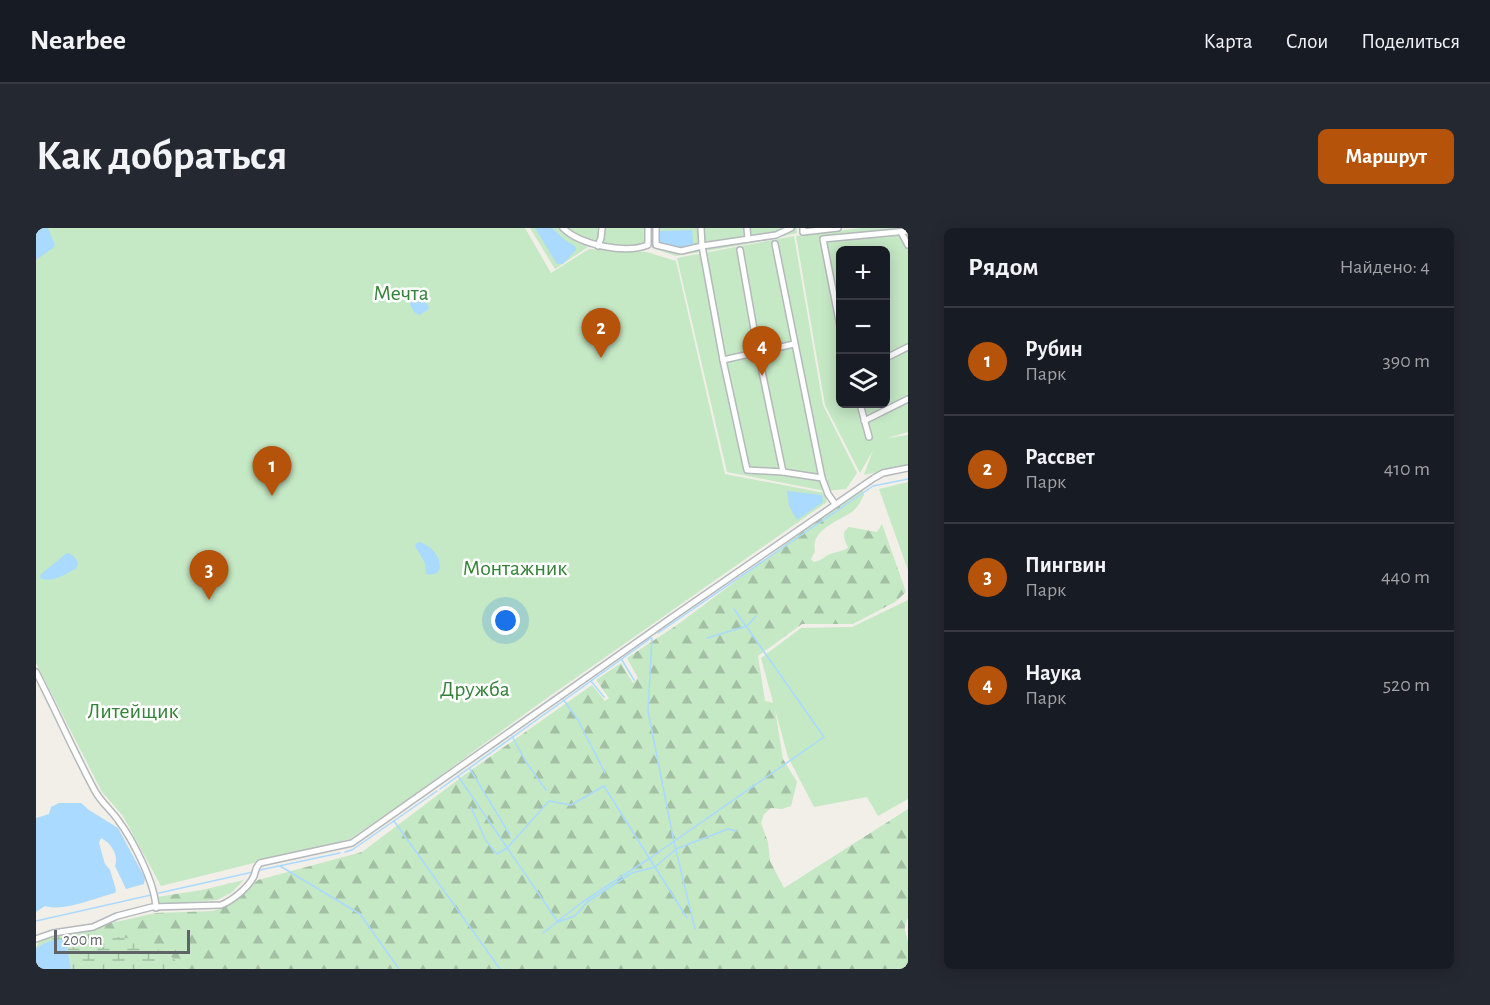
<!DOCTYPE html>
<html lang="ru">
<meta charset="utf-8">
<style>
body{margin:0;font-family:"Alegreya Sans",sans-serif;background:#242831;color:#f1f3f6}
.controls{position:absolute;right:18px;top:18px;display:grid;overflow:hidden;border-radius:9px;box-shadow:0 3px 15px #0003}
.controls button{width:54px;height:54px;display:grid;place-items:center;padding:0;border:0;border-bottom:2px solid #363941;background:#171b24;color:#f1f3f6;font:30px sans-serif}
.scale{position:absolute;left:18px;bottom:15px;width:136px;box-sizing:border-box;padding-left:6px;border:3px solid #5f6368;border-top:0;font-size:16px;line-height:21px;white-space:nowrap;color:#5f6368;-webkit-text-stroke:4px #fff;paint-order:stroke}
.you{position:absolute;left:470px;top:393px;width:21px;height:21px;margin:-15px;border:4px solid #fff;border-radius:50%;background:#1a73e8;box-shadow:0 0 0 9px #1a73e833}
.badge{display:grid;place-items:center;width:39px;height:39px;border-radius:50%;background:#b45309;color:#fff;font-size:20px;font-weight:700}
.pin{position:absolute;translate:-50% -50px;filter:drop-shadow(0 2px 3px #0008)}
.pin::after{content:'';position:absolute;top:32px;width:21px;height:18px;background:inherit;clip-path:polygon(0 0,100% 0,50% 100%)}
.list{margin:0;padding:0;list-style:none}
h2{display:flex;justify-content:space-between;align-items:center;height:78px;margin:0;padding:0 24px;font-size:26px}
h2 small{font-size:20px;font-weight:400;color:#9ea1a6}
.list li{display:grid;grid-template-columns:39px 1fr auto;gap:18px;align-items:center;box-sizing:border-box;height:108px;padding:0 24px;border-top:2px solid #363941}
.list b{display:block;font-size:22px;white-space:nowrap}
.list p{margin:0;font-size:20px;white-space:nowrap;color:#9ea1a6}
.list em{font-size:20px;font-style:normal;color:#9ea1a6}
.icon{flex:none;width:33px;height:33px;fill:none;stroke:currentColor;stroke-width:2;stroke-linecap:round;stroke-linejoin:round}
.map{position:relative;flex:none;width:872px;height:741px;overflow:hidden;border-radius:9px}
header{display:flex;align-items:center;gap:36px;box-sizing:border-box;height:84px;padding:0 30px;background:#171b24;border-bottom:2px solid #363941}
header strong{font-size:28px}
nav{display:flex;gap:33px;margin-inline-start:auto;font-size:21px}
.intro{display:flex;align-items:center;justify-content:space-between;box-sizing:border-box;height:144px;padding:0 36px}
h1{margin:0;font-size:42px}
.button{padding:15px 27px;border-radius:9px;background:#b45309;color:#fff;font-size:21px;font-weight:700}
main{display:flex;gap:36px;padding:0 36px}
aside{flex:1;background:#171b24;border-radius:9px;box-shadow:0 3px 15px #0003}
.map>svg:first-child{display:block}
</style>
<header>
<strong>Nearbee</strong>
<nav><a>Карта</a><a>Слои</a><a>Поделиться</a></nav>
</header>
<div class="intro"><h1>Как добраться</h1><a class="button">Маршрут</a></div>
<main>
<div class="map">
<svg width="872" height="741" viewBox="0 0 872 741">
<defs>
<pattern id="forest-firs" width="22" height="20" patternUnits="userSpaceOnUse" patternTransform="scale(1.5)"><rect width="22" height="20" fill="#c5e8c5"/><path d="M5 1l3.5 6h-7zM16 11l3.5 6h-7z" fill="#a3c0a4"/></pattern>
<pattern id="wetland-marsh" width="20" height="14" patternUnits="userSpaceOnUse" patternTransform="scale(1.5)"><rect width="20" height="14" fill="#c5e8c5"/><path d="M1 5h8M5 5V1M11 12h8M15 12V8" fill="none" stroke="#a3c0a4"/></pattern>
</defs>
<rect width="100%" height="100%" fill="#f1efe8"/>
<g fill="#c5e8c5" fill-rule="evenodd">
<path d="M0,0h489l26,45 38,-24 58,3 29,9 49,213 100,19 2,9 -290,203 -130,95 -57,39 -189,47 -38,-70 -21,-24 -66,-129z"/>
<path d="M494,0h118v19l-7,3 -53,-3 -33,22z"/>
<path d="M616,0h145v5l-44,10 -77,13 -24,-8z"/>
<path d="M825,0h47v204l-21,6 21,-3v30l-44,10 9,-25 -13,23 -35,-68 -29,-169zM804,22h46v154h-46z"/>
<path d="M758,8l29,169 34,68 -11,16 -21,2 -98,-19 -50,-214z"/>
<path d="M872,254v88l-29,-81z"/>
<path d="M872,372v199l-30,17 -11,-19 -53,10 -26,-50 -27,-99 40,-30 51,-1z"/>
</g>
<g fill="url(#forest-firs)">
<path d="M822,262h5l1,5c-3,6 -6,12 -11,16 -13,10 -43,18 -38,40l-4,8 3,3c6,-1 9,-4 14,-7 6,-3 13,-3 20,-7 -3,-8 -8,-15 1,-21l28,5 5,-8 24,68 -11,10 -42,22h-51l-44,32 7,45 9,2 9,56 14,23 -6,24 -9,3 -11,-1 -7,6 -3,9 7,19 2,19 14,27 124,-79v109c-6,10 -2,14 0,24 0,8 0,19 0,27h-722l-21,-17 -94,-20 85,-19 57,-2 15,-5 30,-26 104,-28 105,-79 125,-88 13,16 4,-3 -13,-18 25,-17 12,20 5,-5 -11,-20 50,-33z"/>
<path d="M208,652l-13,13 -14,7 -56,4h-2l-2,-7 45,-7z"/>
</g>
<path fill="url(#wetland-marsh)" d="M35,704l56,6 38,14 21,17h-115l-5,-27h-19l-11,6 3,-7z"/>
<g fill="#aadaff">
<path d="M0,0h12l7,17 -2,3 -17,12z"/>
<path d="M499,0h17l14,13 9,5 1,4 -13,14h-6z"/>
<path d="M656,2l1,14 -4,4 -30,-4 1,-13z"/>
<path d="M380,64l5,3 8,12 -1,3 -9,5 -5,-3 -7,-14z"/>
<path d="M751,263l35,4 1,7 -26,18 -8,-14z"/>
<path d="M382,314c21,3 33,37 8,32l-1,-11 -10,-17z"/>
<path d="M31,325c6,1 9,5 11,10l-2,6c-12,5 -24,15 -36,9l1,-4z"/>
<path d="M23,575h22l8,7 29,18 27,50 -1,6 -18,5 -11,-23c4,-11 -4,-23 -14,-28l-2,5 6,21 5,6 6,20 -1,3c-20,5 -52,19 -70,13l-9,6v-94l13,-4 2,-7z"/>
<path d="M24,711l6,3 5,27h-35v-21l11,-6z"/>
</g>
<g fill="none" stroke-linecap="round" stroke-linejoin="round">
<g stroke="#aadaff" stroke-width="1.5">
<path d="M622,405l215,-147 35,-7"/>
<path d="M616,410l-4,73 26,131 21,87"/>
<path d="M671,410l40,-12 9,-10"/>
<path d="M586,432l12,20"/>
<path d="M555,453l13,16"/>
<path d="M527,471l15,21 27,53"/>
<path d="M476,508l14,26 20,28"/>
<path d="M434,541l40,66"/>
<path d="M422,548l100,146 17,-6 12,-14 45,-29 23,-6 21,-18 52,-20 8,2"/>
<path d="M404,561l211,-151"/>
<path d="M435,579l15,34 11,13 10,-6 42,-47 22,4 33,-19 83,132"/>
<path d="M358,593l106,148"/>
<path d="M309,624l7,-2 85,-59"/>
<path d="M244,638l80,48 39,55"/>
<path d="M224,642l80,-17"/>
<path d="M123,665l94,-21"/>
<path d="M0,693l115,-26"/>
<path d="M507,705l38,-30 69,-45 174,-121 -90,-128"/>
</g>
<g stroke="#b5b8bc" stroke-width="8">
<g id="street">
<path d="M527,0c17,17 62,26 85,17v-17"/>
<path d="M620,0v17l25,6 21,-5 74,-11 15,-7"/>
<path d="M665,0l1,18 21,114 24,110 36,2 39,6 6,16 7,10"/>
<path d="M711,0l1,11"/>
<path d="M767,0v4l35,-4"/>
<path d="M865,4l7,13"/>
<path d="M739,16l47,234"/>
<path d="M562,18l3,-8 1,-10"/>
<path d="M704,22l18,102 25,120"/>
<path d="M804,98l-17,-87 85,-8"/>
<path d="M850,130l22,-11"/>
<path d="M687,132l71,-16"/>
<path d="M824,176l9,33"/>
<path d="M828,193l44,-22"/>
<path d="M0,444c20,39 38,80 59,119 6,11 16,19 23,29 15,20 37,63 38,88"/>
<path d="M0,711l17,-6 40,-6 24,-11 35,-9 69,-2c11,-4 28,-18 33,-29 2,-6 1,-8 6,-13l92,-20 319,-225 203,-140 9,-5 25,-5"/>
</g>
</g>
<use href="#street" stroke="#fff" stroke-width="5"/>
</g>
<g text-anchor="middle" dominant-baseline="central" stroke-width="5" stroke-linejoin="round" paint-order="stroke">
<g font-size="22" fill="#348238" stroke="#fff">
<text x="365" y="65">Мечта</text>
<text x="479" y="340">Монтажник</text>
<text x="439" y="461">Дружба</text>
<text x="97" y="483">Литейщик</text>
</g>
</g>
</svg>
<div class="controls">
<button>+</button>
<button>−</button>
<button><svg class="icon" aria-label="layers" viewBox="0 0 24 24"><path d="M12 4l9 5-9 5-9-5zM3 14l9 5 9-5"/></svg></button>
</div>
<div class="scale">200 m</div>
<div class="you"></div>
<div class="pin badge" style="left:236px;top:268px">1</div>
<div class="pin badge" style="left:565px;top:130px">2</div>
<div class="pin badge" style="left:173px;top:372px">3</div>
<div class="pin badge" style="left:726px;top:148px">4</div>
</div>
<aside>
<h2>Рядом<small>Найдено: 4</small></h2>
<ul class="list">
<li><span class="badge">1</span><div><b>Рубин</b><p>Парк</p></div><em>390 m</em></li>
<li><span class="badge">2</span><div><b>Рассвет</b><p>Парк</p></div><em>410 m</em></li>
<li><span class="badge">3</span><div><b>Пингвин</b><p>Парк</p></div><em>440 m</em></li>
<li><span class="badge">4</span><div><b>Наука</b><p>Парк</p></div><em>520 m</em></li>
</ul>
</aside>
</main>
